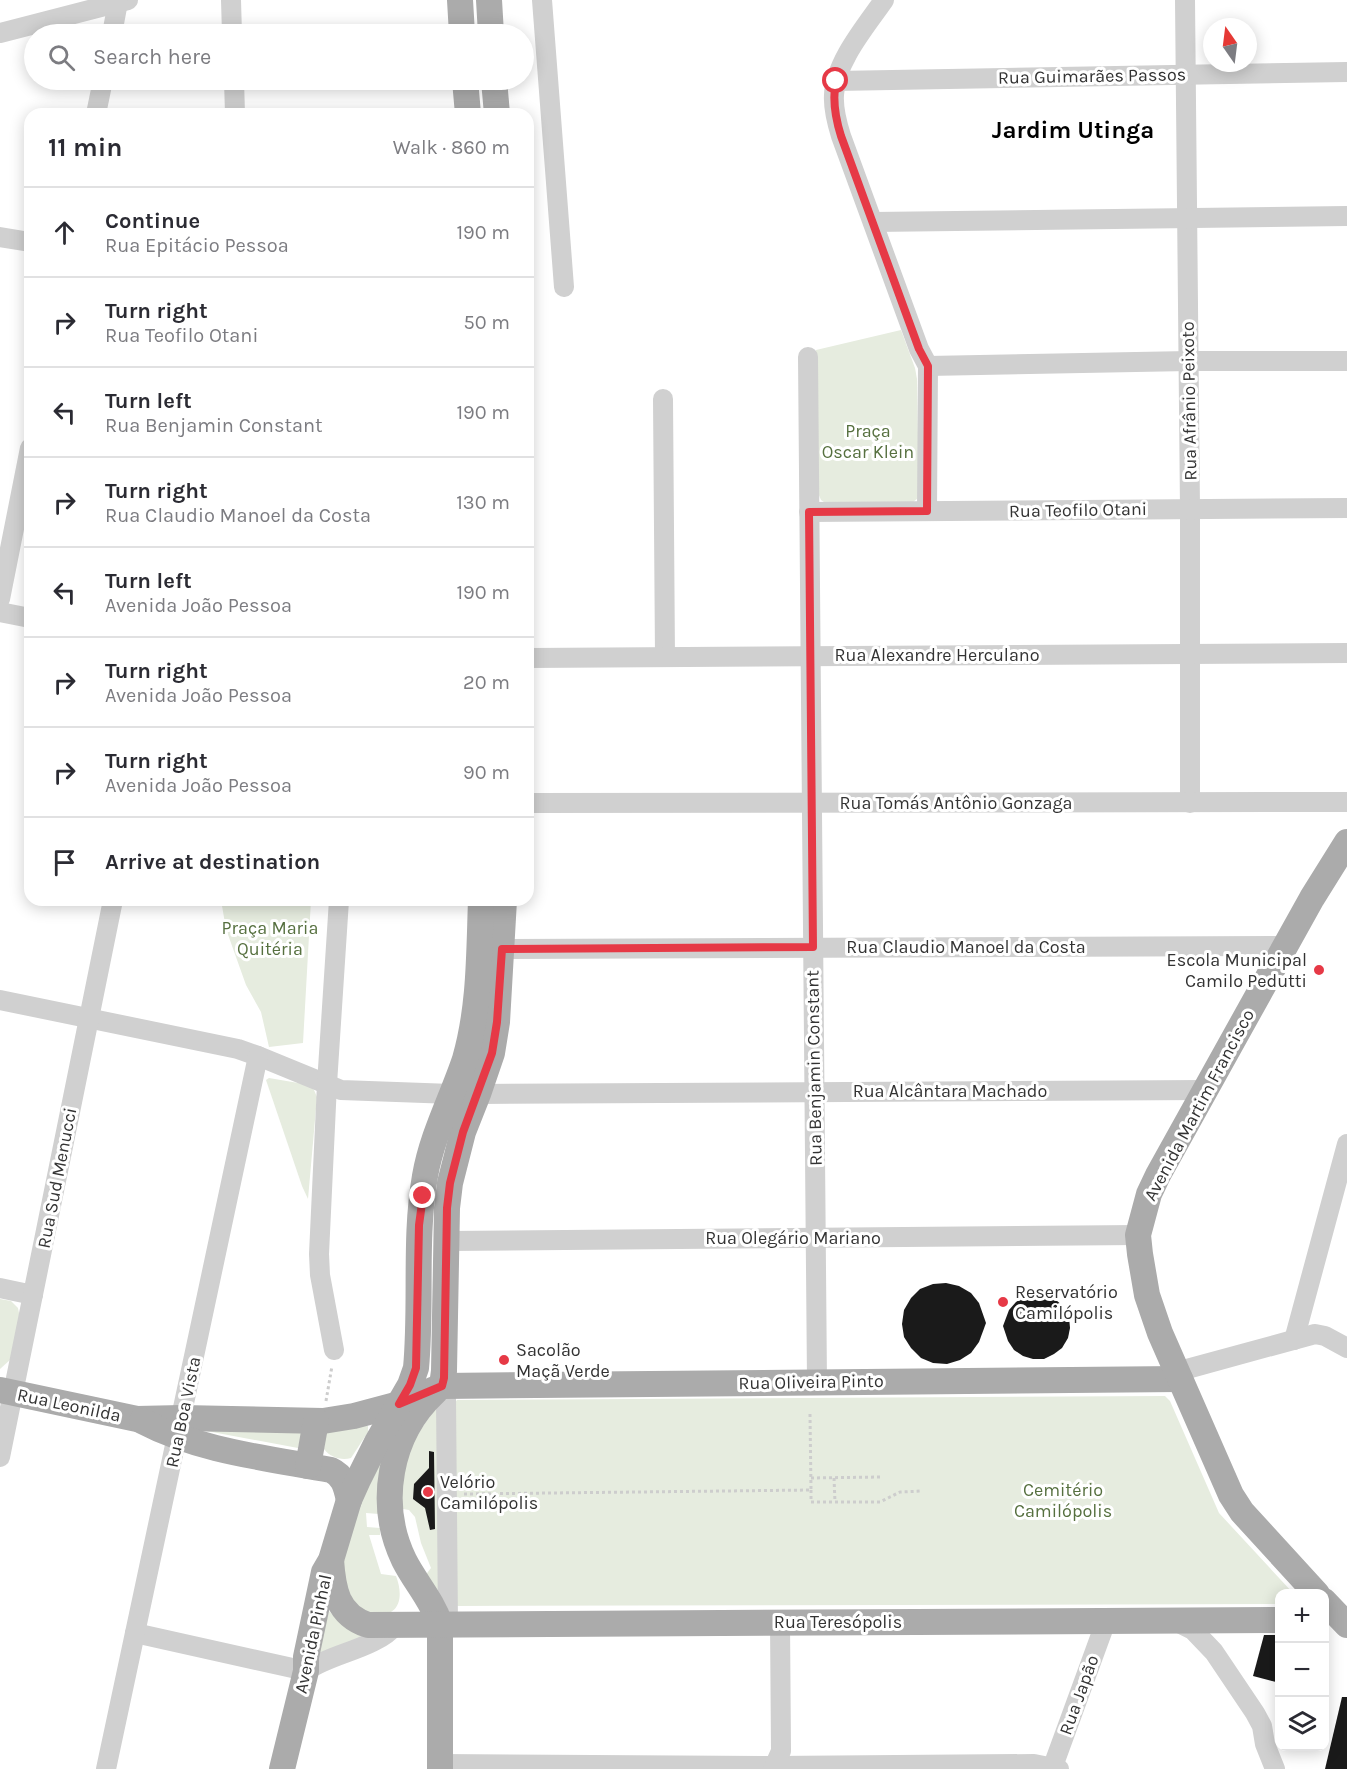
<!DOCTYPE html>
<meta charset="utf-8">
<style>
body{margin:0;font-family:Karla,sans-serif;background:#f7f7f7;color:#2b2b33}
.controls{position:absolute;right:18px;bottom:18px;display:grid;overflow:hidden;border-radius:12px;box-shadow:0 3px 15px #0003}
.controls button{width:54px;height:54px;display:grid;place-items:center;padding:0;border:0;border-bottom:2px solid #e1e1e2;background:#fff;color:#2b2b33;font:30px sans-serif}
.compass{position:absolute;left:1203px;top:18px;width:54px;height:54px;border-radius:50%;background:#fff;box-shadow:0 3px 15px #0003;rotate:346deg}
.stop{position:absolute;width:18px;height:18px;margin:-14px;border:4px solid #e63946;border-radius:50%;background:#fff}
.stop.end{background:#e63946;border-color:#fff;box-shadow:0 2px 6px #0008}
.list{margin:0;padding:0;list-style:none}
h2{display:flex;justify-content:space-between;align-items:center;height:78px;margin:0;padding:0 24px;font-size:26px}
h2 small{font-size:20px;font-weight:400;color:#7c7c81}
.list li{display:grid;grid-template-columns:39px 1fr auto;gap:18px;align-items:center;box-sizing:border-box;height:90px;padding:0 24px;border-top:2px solid #e1e1e2}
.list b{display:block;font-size:22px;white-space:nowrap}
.list p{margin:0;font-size:20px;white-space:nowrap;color:#7c7c81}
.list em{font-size:20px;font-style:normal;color:#7c7c81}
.icon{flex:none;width:33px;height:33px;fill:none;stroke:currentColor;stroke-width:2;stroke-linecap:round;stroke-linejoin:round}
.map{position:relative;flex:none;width:1347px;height:1769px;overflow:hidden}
.search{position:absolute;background:#fff;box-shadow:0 3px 15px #0003;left:24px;top:24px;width:510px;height:66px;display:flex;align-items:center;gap:15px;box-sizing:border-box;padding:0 21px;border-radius:33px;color:#7c7c81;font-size:22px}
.panel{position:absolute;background:#fff;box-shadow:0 3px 15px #0003;left:24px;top:108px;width:510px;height:798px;border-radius:18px}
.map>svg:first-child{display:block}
</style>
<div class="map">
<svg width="1347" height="1769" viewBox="0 0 1347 1769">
<rect width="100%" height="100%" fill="#fff"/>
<g fill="#e6ecdf">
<path d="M901,330l14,38 2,11 2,115 -1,4 -6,5 -88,-1 -3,-2 -3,-7 -2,-143z"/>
<path d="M221,900h90l-8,143 -34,4 -8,-35 -15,-27 -20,-56z"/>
<path d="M269,1078l41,7 4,5 3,7 -9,102 -6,-13 -36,-106z"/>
<path d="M0,1299l11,2 7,7 2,10 -9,41 -11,10z"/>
<path d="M1165,1396l5,5 49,112 74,80 -13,1 -1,10 -824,2 -4,-199 6,-7z"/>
<path d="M439,1407l4,191 -19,-21 7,-9 -10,-25 -6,-26 -6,-7 -6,-1 -3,-19 12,-48 21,-30z"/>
<path d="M364,1424l4,2v6l-17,26c-10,3 -21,-1 -27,-9l2,-17z"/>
<path d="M196,1429l106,3 -4,16z"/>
<path d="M385,1445l-6,69 -13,-1 1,14 13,1v7h-11l12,39 15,2c7,18 6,40 -20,39 -6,-1 -13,-4 -19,-6l-16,-34 12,-57z"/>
<path d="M329,1611l6,6 26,16 1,5 -45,19z"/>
</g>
<g fill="#1a1a1a">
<path d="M946,1283l13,3 12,7 8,10 7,20 -7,19 -8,11 -11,7 -13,4 -14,-1 -12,-5 -10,-10 -7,-11 -2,-13 2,-14 7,-12 9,-9 13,-5z"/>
<path d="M1036,1294l10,1 10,5 8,7 5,10 1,11 -2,10 -6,10 -8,6 -10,5h-11l-10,-3 -9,-6 -6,-9 -5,-15 6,-16 7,-8 9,-6z"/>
<path d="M429,1451l5,1 1,77 -5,1 -5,-22 -12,-9 1,-15 15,-16z"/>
<path d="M1264,1635h16v48l-27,-7z"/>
<path d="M1342,1697h5v72h-22z"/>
</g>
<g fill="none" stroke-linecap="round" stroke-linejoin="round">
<g stroke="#cdcdcd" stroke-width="3" stroke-dasharray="3 3" stroke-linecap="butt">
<path d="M326,1401l6,-35"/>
<path d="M811,1478l71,-1"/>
<path d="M834,1478l1,24"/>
<path d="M811,1490v12h69l20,-10 22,-1"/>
<path d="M464,1494l347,-4 -1,-76"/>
</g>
<g stroke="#d0d0d0" stroke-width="20">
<path d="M231,0l1,34"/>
<path d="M542,0l22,287"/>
<path d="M884,0c-18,26 -49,62 -50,95 -1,14 3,28 7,41l78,213 9,17 -1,145"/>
<path d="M1185,0l5,509v294"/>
<path d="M0,33l128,-33"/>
<path d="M112,34l6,-32"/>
<path d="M234,80l1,34"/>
<path d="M836,81l511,-9"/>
<path d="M96,114l7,-34"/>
<path d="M873,222l474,-6"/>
<path d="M0,237l30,5"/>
<path d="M808,357l9,1025"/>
<path d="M928,366l261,-5h158"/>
<path d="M663,399l2,258"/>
<path d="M809,512l538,-4"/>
<path d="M0,599l30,-151"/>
<path d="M0,612l30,6"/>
<path d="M528,658l819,-5"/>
<path d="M528,803l819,-1"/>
<path d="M502,949l784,-3"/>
<path d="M0,1000l238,49 20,7 83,34 111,4"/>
<path d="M478,1094l727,-4"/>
<path d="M447,1241l691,-6"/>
<path d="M0,1288l33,7"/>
<path d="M1294,1340l53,-196"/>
<path d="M334,1350l-14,-75 -1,-21 8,-170 12,-184"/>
<path d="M1176,1372l139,-38 10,2 22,12"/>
<path d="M442,1386l4,13 2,225"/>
<path d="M0,1457l113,-557"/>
<path d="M1173,1620l20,10 21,22 41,61 7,13 3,18 10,25"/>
<path d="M135,1633l171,38c28,-19 68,-21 91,-47"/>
<path d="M440,1764l334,2 260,-2 25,5"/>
<path d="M106,1769l152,-713"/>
<path d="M773,1769l8,-18 -1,-129"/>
<path d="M1052,1769l54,-148"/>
</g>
<g stroke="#ababab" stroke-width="26">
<path d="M460,0l2,34"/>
<path d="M489,0l2,34"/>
<path d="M465,80l3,34"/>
<path d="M494,80l3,34"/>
<path d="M442,1386l2,-15 3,-163 3,-25 13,-51 15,-38 14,-41 5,-31 7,-122"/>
<path d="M0,1390l137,29 45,-1 141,3 31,-5 45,-12 43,-18 738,-7"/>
<path d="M435,1392c-46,43 -58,112 -31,168 11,22 28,40 36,64v145"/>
<path d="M142,1421c57,30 125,37 189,49 13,6 15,17 18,30"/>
<path d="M308,1466l8,-45"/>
<path d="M331,1560c2,29 6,55 37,65l912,-5"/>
<path d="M1317,1594l-75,-82 -11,-17 -71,-162 -13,-38 -7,-41 -2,-19 11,-41 9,-19 154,-277 35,-56"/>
<path d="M1324,1601l23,24"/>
<path d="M282,1769l24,-98v-14l18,-85 7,-12 18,-60 9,-20 19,-38 33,-57 6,-17c6,-64 -2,-129 9,-192 7,-41 27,-78 40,-117 15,-52 14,-106 16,-159"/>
</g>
</g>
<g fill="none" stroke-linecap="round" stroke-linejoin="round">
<path stroke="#e63946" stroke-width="8" d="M423,1196l-4,29 -3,143 -6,17 -11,19 43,-18 2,-8 3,-170 3,-25 13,-51 29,-79 5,-31 5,-73 311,-2 -4,-435 118,-1 1,-145 -9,-17 -78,-213c-6,-19 -9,-36 -5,-55"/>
</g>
<g fill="#e63946" stroke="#fff" stroke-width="2">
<circle cx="1319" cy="970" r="6"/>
<circle cx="1003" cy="1302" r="6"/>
<circle cx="504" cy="1360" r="6"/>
<circle cx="428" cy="1492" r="6"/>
</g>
<g text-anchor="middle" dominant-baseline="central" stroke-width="6" stroke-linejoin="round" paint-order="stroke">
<g font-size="18" fill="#333" stroke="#fff">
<text transform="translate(1092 76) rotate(-1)">Rua Guimarães Passos</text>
<text transform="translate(1189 401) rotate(-91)">Rua Afrânio Peixoto</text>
<text transform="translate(1078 510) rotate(-1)">Rua Teofilo Otani</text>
<text x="937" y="655">Rua Alexandre Herculano</text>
<text x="956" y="803">Rua Tomás Antônio Gonzaga</text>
<text x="966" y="947">Rua Claudio Manoel da Costa</text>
<text transform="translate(814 1068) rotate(-91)">Rua Benjamin Constant</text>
<text x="950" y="1091">Rua Alcântara Machado</text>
<text transform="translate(1199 1105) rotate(-62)">Avenida Martim Francisco</text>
<text transform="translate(57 1178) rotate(-79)">Rua Sud Menucci</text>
<text x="793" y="1238">Rua Olegário Mariano</text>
<text transform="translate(811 1382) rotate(-1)">Rua Oliveira Pinto</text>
<text transform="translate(69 1405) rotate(12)">Rua Leonilda</text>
<text transform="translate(183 1412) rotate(-78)">Rua Boa Vista</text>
<text x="838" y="1622">Rua Teresópolis</text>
<text transform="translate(313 1634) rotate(-78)">Avenida Pinhal</text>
<text transform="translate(1079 1695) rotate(-70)">Rua Japão</text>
</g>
<g font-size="18" fill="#56703f" stroke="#fff">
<text x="868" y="431">Praça<tspan x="868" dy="21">Oscar Klein</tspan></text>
<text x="270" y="928">Praça Maria<tspan x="270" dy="21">Quitéria</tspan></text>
<text x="1063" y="1490">Cemitério<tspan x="1063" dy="21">Camilópolis</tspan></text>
</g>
<g font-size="18" fill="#333" stroke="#fff" text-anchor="start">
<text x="1307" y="960" text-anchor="end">Escola Municipal<tspan x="1307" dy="21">Camilo Pedutti</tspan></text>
<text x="1015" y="1292">Reservatório<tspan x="1015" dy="21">Camilópolis</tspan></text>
<text x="516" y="1350">Sacolão<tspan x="516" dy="21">Maçã Verde</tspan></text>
<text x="440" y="1482">Velório<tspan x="440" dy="21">Camilópolis</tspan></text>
</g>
<g font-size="24" font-weight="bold" fill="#000" stroke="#fff">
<text x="1073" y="130">Jardim Utinga</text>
</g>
</g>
</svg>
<div class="controls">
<button>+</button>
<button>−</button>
<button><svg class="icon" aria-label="layers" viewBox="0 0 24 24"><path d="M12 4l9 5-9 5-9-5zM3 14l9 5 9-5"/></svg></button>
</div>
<svg class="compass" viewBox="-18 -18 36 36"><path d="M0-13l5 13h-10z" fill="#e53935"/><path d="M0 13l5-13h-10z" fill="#7c7c81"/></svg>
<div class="stop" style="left:836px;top:81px"></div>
<div class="stop end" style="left:423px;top:1196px"></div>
<div class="search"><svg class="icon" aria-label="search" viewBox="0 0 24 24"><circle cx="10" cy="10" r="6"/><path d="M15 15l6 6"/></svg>Search here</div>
<section class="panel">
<h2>11 min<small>Walk · 860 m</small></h2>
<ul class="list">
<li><svg class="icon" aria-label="ahead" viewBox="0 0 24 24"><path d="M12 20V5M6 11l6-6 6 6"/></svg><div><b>Continue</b><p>Rua Epitácio Pessoa</p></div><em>190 m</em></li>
<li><svg class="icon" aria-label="right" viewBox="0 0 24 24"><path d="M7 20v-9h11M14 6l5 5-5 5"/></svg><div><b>Turn right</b><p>Rua Teofilo Otani</p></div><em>50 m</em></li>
<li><svg class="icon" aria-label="left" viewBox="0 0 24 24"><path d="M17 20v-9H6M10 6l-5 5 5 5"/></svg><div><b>Turn left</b><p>Rua Benjamin Constant</p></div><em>190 m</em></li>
<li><svg class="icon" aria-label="right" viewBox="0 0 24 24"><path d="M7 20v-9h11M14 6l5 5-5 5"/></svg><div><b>Turn right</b><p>Rua Claudio Manoel da Costa</p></div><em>130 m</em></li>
<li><svg class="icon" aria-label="left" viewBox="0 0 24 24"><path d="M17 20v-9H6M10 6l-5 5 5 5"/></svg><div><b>Turn left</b><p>Avenida João Pessoa</p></div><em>190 m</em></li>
<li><svg class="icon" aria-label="right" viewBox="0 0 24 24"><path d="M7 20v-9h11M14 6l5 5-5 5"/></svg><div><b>Turn right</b><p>Avenida João Pessoa</p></div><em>20 m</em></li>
<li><svg class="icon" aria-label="right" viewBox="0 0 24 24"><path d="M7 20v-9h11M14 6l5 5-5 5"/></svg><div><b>Turn right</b><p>Avenida João Pessoa</p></div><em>90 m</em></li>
<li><svg class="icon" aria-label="arrive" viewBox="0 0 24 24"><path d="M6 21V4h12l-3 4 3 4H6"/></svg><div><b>Arrive at destination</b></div></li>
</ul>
</section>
</div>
